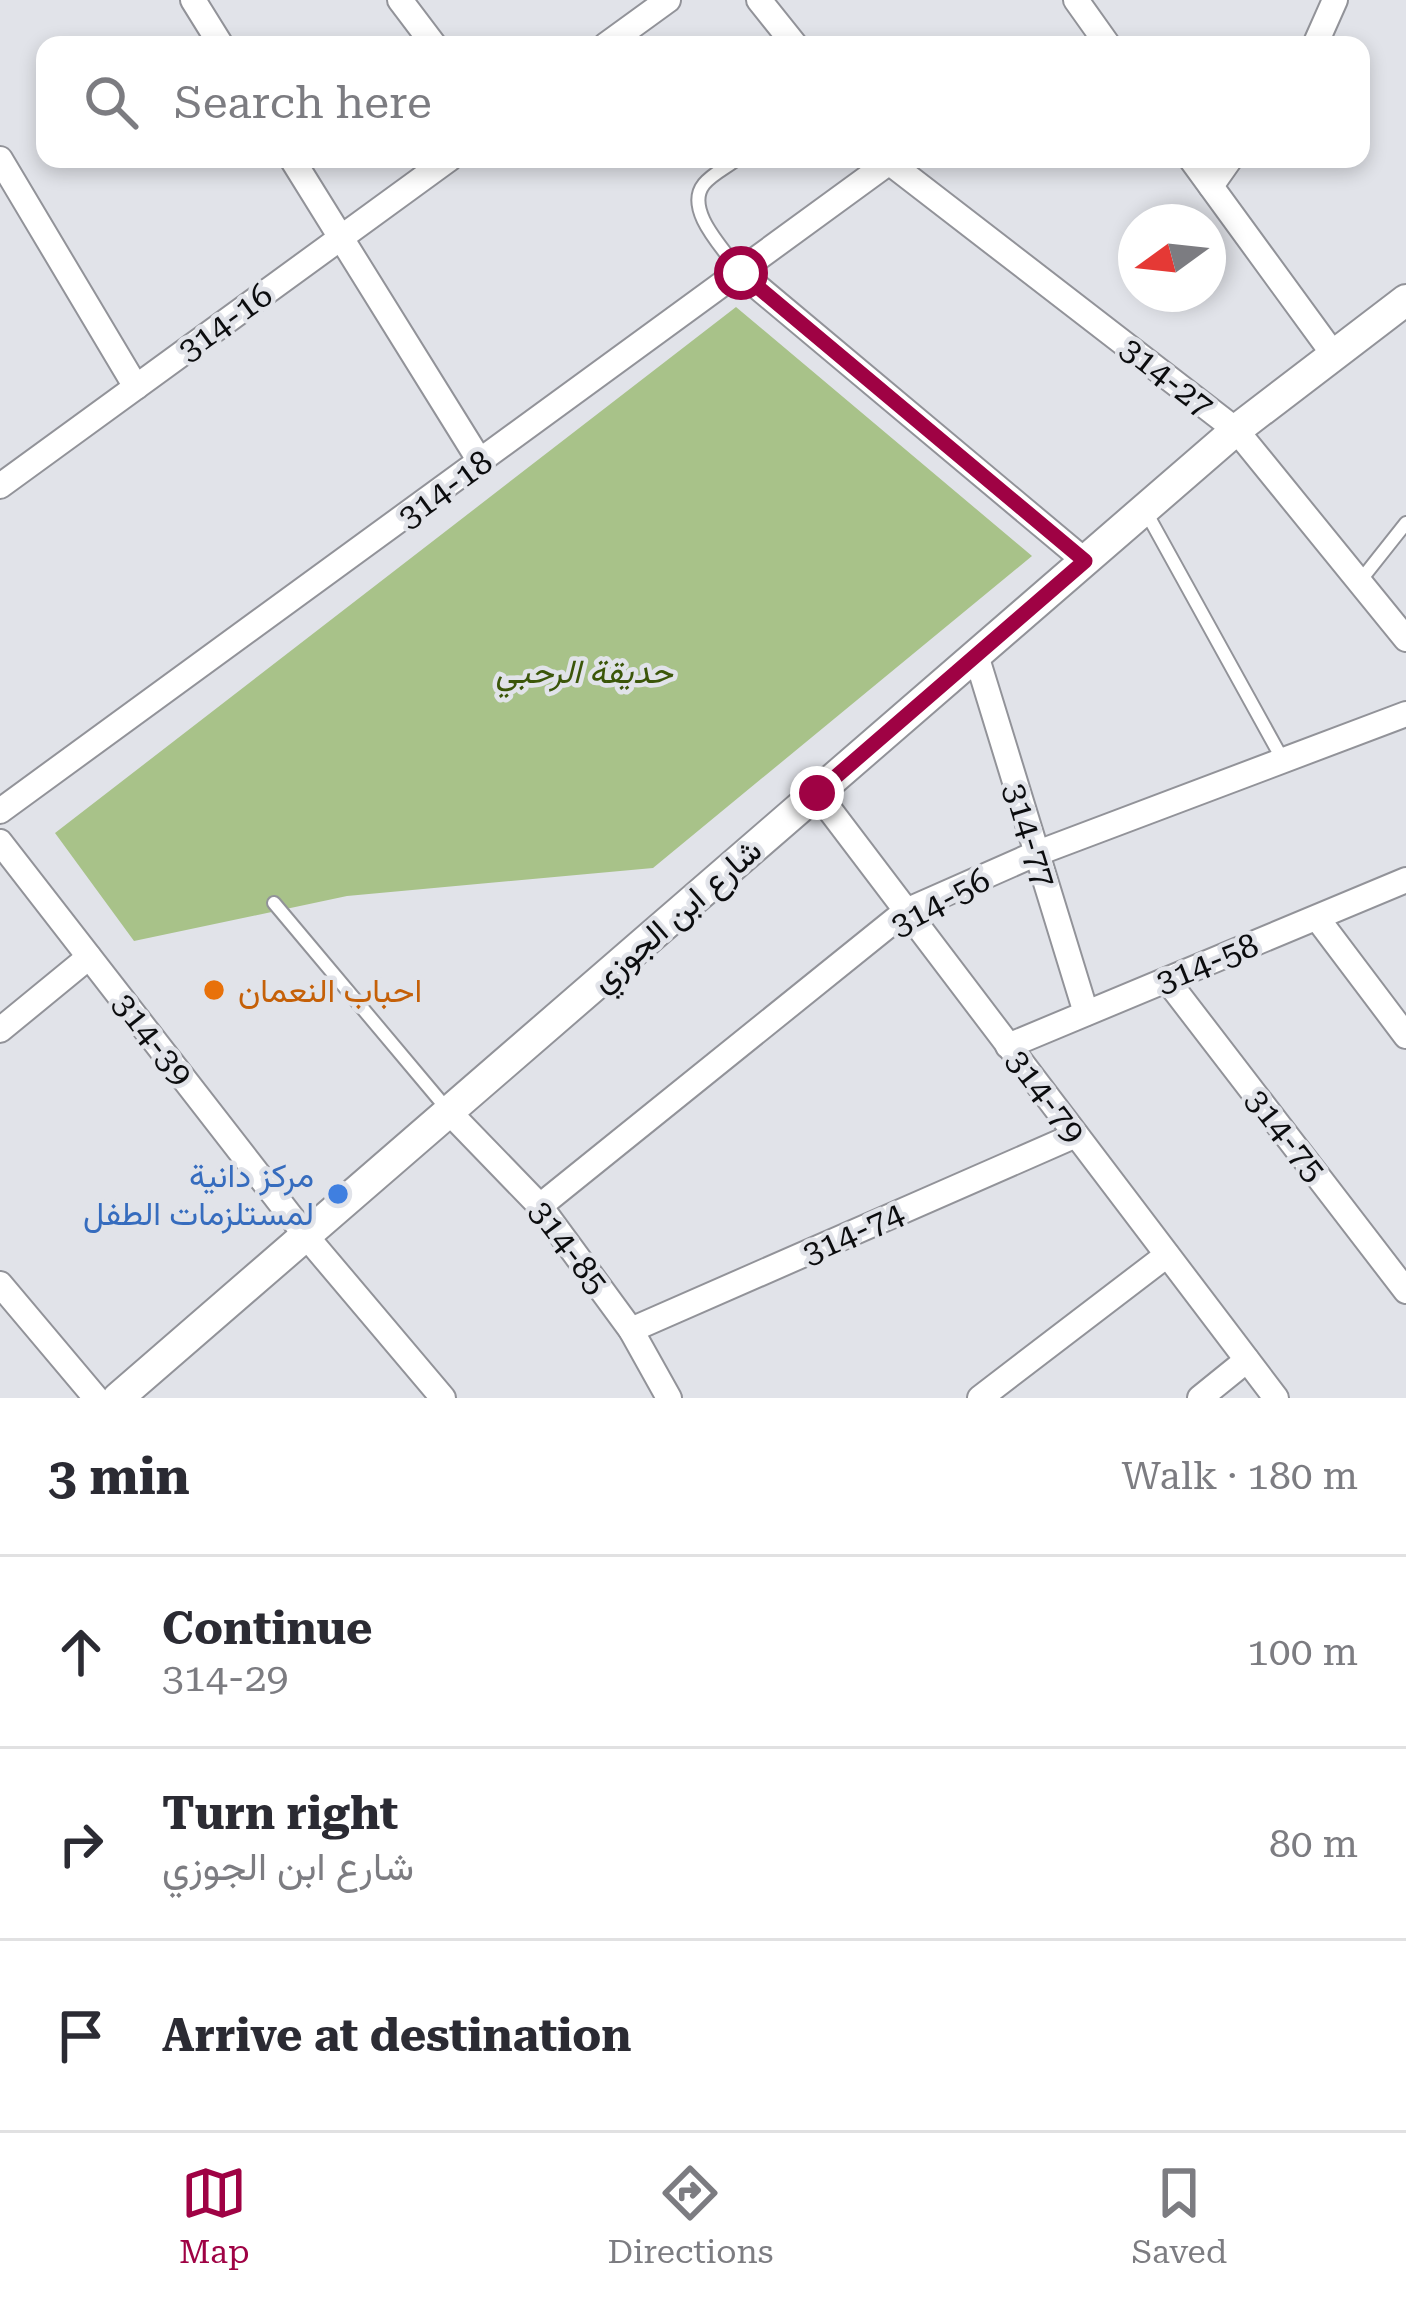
<!DOCTYPE html>
<meta charset="utf-8">
<style>
body{margin:0;font-family:"Roboto Serif",Vazirmatn,serif;background:#f2f2f3;color:#2b2b33}
.compass{position:absolute;left:1118px;top:204px;width:108px;height:108px;border-radius:50%;background:#fff;box-shadow:0 6px 18px #0003;rotate:255deg}
.stop{position:absolute;width:36px;height:36px;margin:-27px;border:9px solid #9f0244;border-radius:50%;background:#fff}
.stop.end{background:#9f0244;border-color:#fff;box-shadow:0 3px 12px #0008}
.list{margin:0;padding:0;list-style:none}
h2{display:flex;justify-content:space-between;align-items:center;height:156px;margin:0;padding:0 48px;font-size:51px}
h2 small{font-size:39px;font-weight:400;color:#7c7c81}
.list li{display:grid;grid-template-columns:78px 1fr auto;gap:36px;align-items:center;box-sizing:border-box;height:192px;padding:0 48px;border-top:3px solid #e1e1e2}
.list b{display:block;font-size:45px;white-space:nowrap}
.list p{margin:0;font-size:39px;white-space:nowrap;color:#7c7c81}
.list em{font-size:39px;font-style:normal;color:#7c7c81}
.icon{flex:none;width:66px;height:66px;fill:none;stroke:currentColor;stroke-width:2;stroke-linecap:round;stroke-linejoin:round}
.map{position:relative;flex:none;width:1406px;height:1398px;overflow:hidden}
.search{position:absolute;background:#fff;box-shadow:0 6px 18px #0003;left:36px;right:36px;top:36px;height:132px;display:flex;align-items:center;gap:30px;box-sizing:border-box;padding:0 42px;border-radius:24px;color:#7c7c81;font-size:45px}
.sheet{height:732px;background:#fff}
nav{display:flex;justify-content:space-around;align-items:center;box-sizing:border-box;height:168px;border-top:3px solid #e1e1e2;background:#fff;font-size:33px;color:#7c7c81}
nav a{display:grid;justify-items:center;gap:6px}
nav .on{color:#9f0244}
.map>svg:first-child{display:block}
</style>
<div class="map">
<svg width="1406" height="1398" viewBox="0 0 1406 1398">
<rect width="100%" height="100%" fill="#e1e3e9"/>
<path fill="#a8c289" d="M736,307l296,249 -379,312 -306,28 -213,45 -79,-108z"/>
<g fill="none" stroke-linecap="round" stroke-linejoin="round">
<g stroke="#929399" stroke-width="16">
<g id="service">
<path d="M737,159c-10,8 -25,15 -33,25 -21,26 22,67 36,88"/>
<path d="M1146,512l138,250"/>
<path d="M1360,581l46,-58"/>
<path d="M274,903l173,206"/>
</g>
</g>
<g stroke="#929399" stroke-width="28">
<g id="minor">
<path d="M193,0l28,45"/>
<path d="M400,0l34,45"/>
<path d="M759,0l36,45"/>
<path d="M1076,0l32,45"/>
<path d="M606,45l62,-45"/>
<path d="M1315,45l20,-45"/>
<path d="M0,159l136,228"/>
<path d="M292,159l189,304"/>
<path d="M885,159l351,271 170,209"/>
<path d="M1191,159l143,196"/>
<path d="M1211,186l19,-27"/>
<path d="M741,273l344,288"/>
<path d="M0,486l449,-327"/>
<path d="M976,655l110,358"/>
<path d="M817,793l459,605"/>
<path d="M0,811l888,-648"/>
<path d="M0,842l306,394 137,162"/>
<path d="M1317,918l89,118"/>
<path d="M1167,980l239,311"/>
<path d="M0,1030l89,-73"/>
<path d="M1008,1046l398,-166"/>
<path d="M449,1112l91,94 91,124 38,68"/>
<path d="M540,1206l366,-295 129,-57 371,-140"/>
<path d="M0,1284l96,114"/>
<path d="M631,1330l445,-195"/>
<path d="M980,1398l187,-143"/>
<path d="M1200,1398l47,-38"/>
</g>
</g>
<g stroke="#929399" stroke-width="34">
<path id="tertiary" d="M118,1398l1118,-968 170,-130"/>
</g>
<use href="#service" stroke="#fff" stroke-width="12"/>
<use href="#minor" stroke="#fff" stroke-width="24"/>
<use href="#tertiary" stroke="#fff" stroke-width="30"/>
</g>
<g fill="none" stroke-linecap="round" stroke-linejoin="round">
<path stroke="#9f0244" stroke-width="15" d="M741,273l344,288 -268,232"/>
</g>
<circle fill="#e8710a" stroke="#e1e3e9" stroke-width="4.5" cx="214" cy="990" r="12"/>
<circle fill="#3f7fe0" stroke="#e1e3e9" stroke-width="4.5" cx="338" cy="1194" r="12"/>
<g text-anchor="middle" dominant-baseline="central" stroke-width="9" stroke-linejoin="round" paint-order="stroke">
<g font-size="33" fill="#0c0d0f" stroke="#e1e3e9">
<text transform="translate(225 322) rotate(-36)">314-16</text>
<text transform="translate(1167 377) rotate(38)">314-27</text>
<text transform="translate(445 489) rotate(-36)">314-18</text>
<text transform="translate(1030 835) rotate(73)">314-77</text>
<text transform="translate(940 902) rotate(-28)">314-56</text>
<text transform="translate(676 915) rotate(-41)">شارع ابن الجوزي</text>
<text transform="translate(1207 963) rotate(-22)">314-58</text>
<text transform="translate(153 1039) rotate(52)">314-39</text>
<text transform="translate(1046 1096) rotate(53)">314-79</text>
<text transform="translate(1286 1135) rotate(52)">314-75</text>
<text transform="translate(853 1233) rotate(-24)">314-74</text>
<text transform="translate(569 1247) rotate(53)">314-85</text>
</g>
<g font-size="33" font-style="italic" fill="#3b5609" stroke="#e1e3e9">
<text x="584" y="671">حديقة الرحبي</text>
</g>
<g font-size="33" fill="#c56008" stroke="#e1e3e9" text-anchor="start">
<text x="238" y="990">احباب النعمان</text>
</g>
<g font-size="33" fill="#366cbe" stroke="#e1e3e9" text-anchor="end">
<text x="314" y="1175">مركز دانية<tspan x="314" dy="38">لمستلزمات الطفل</tspan></text>
</g>
</g>
</svg>
<svg class="compass" viewBox="-18 -18 36 36"><path d="M0-13l5 13h-10z" fill="#e53935"/><path d="M0 13l5-13h-10z" fill="#7c7c81"/></svg>
<div class="stop" style="left:741px;top:273px"></div>
<div class="stop end" style="left:817px;top:793px"></div>
<div class="search"><svg class="icon" aria-label="search" viewBox="0 0 24 24"><circle cx="10" cy="10" r="6"/><path d="M15 15l6 6"/></svg>Search here</div>
</div>
<section class="sheet">
<h2>3 min<small>Walk · 180 m</small></h2>
<ul class="list">
<li><svg class="icon" aria-label="ahead" viewBox="0 0 24 24"><path d="M12 20V5M6 11l6-6 6 6"/></svg><div><b>Continue</b><p>314-29</p></div><em>100 m</em></li>
<li><svg class="icon" aria-label="right" viewBox="0 0 24 24"><path d="M7 20v-9h11M14 6l5 5-5 5"/></svg><div><b>Turn right</b><p>شارع ابن الجوزي</p></div><em>80 m</em></li>
<li><svg class="icon" aria-label="arrive" viewBox="0 0 24 24"><path d="M6 21V4h12l-3 4 3 4H6"/></svg><div><b>Arrive at destination</b></div></li>
</ul>
</section>
<nav>
<a class="on"><svg class="icon" aria-label="map" viewBox="0 0 24 24"><path d="M3 6l6-2 6 2 6-2v14l-6 2-6-2-6 2zM9 4v14M15 6v14"/></svg>Map</a>
<a><svg class="icon" aria-label="directions" viewBox="0 0 24 24"><path d="M12 3l9 9-9 9-9-9zM9 14v-3h6M13 9l2 2-2 2"/></svg>Directions</a>
<a><svg class="icon" aria-label="saved" viewBox="0 0 24 24"><path d="M7 4h10v16l-5-4-5 4z"/></svg>Saved</a>
</nav>
